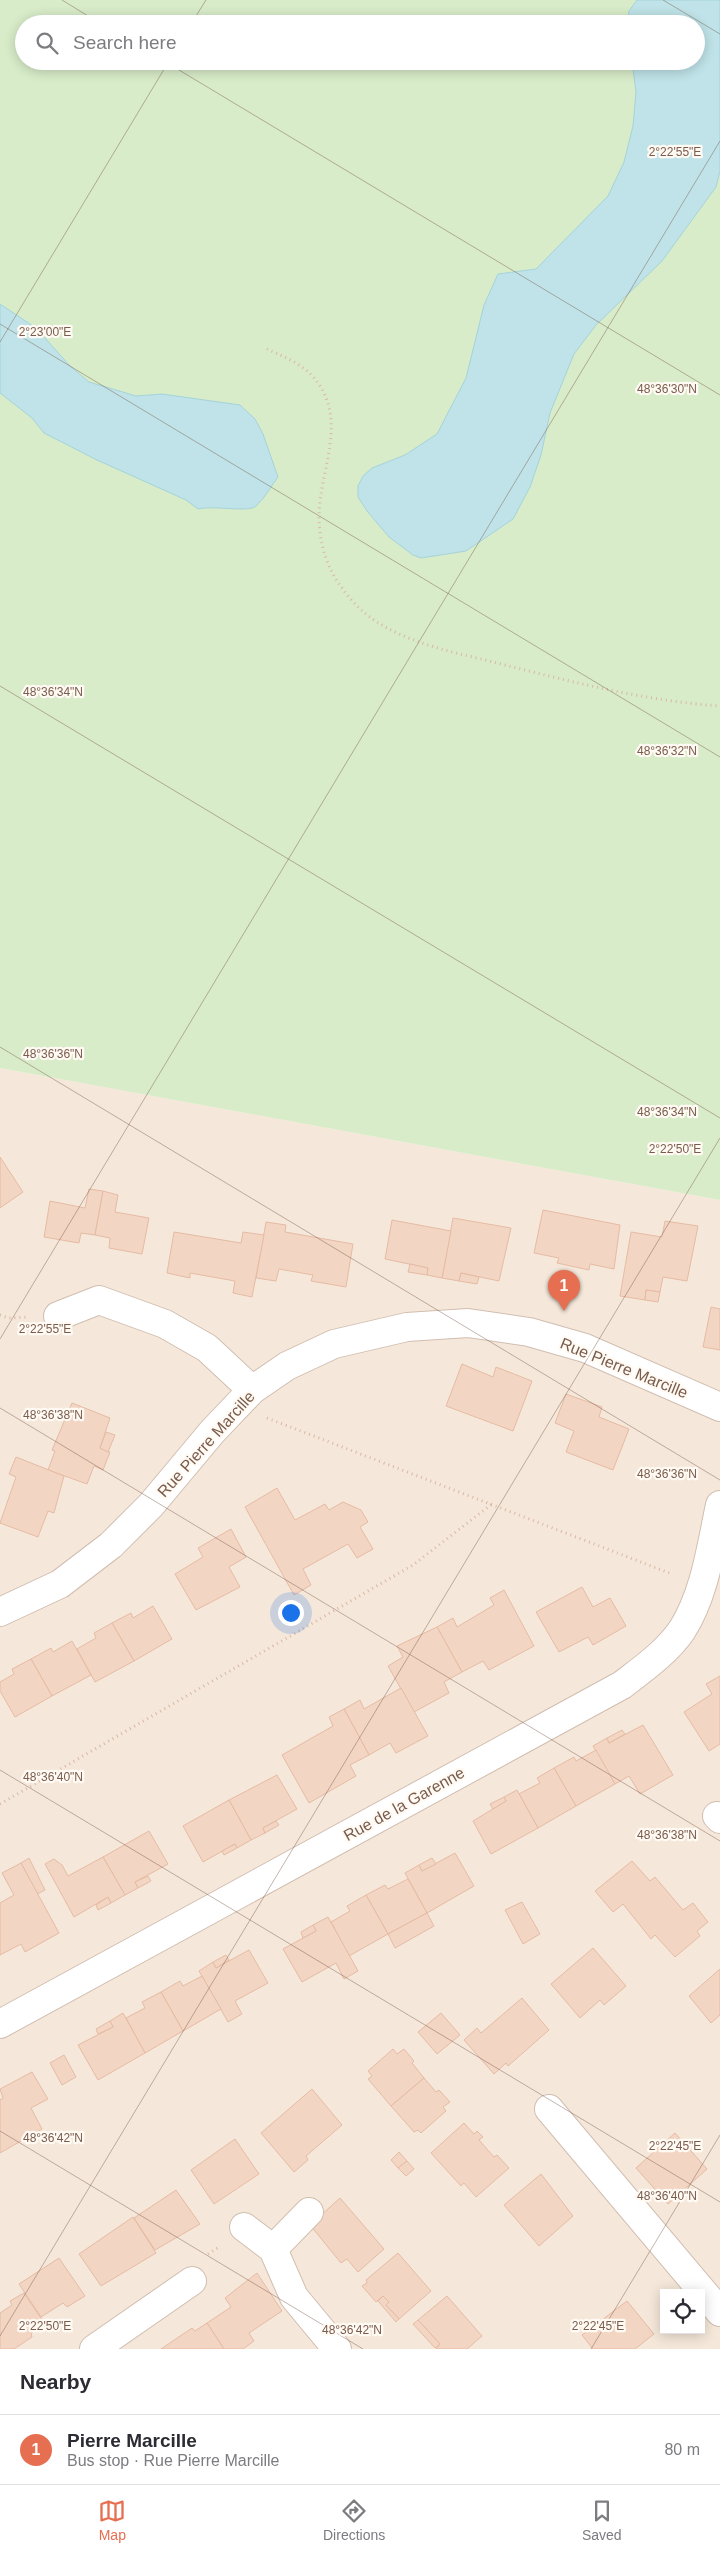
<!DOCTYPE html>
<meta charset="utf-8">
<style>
body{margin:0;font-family:Helvetica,sans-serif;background:#f7f7f7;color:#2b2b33}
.controls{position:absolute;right:15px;bottom:15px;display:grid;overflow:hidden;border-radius:0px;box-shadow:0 2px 12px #0003}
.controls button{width:45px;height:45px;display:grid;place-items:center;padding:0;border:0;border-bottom:1px solid #e1e1e2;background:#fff;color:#2b2b33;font:25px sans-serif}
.you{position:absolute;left:290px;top:1612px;width:18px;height:18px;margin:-12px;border:4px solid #fff;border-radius:50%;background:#1a73e8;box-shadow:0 0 0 8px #1a73e833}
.badge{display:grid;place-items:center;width:32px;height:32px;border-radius:50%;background:#e76f51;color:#fff;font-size:16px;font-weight:700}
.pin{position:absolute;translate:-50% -41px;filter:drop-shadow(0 1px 2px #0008)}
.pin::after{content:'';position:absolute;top:26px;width:18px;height:15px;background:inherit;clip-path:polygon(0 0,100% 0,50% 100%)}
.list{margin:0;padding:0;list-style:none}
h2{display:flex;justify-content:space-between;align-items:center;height:65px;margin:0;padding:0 20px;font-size:21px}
h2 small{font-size:16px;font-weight:400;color:#7c7c81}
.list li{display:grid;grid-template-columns:32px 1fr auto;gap:15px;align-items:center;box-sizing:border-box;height:70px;padding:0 20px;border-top:1px solid #e1e1e2}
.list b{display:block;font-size:19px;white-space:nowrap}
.list p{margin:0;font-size:16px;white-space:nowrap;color:#7c7c81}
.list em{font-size:16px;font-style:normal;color:#7c7c81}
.icon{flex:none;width:28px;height:28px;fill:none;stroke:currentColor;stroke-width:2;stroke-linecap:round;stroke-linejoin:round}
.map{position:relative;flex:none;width:720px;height:2349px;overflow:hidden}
.search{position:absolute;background:#fff;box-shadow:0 2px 12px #0003;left:15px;right:15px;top:15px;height:55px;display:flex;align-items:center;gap:12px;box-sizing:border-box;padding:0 18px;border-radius:28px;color:#7c7c81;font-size:19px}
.sheet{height:135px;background:#fff}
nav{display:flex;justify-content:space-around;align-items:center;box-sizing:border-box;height:70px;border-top:1px solid #e1e1e2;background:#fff;font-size:14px;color:#7c7c81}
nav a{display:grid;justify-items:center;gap:2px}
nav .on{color:#e76f51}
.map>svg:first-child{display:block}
</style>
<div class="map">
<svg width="720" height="2349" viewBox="0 0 720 2349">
<rect width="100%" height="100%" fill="#fdf6ec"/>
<path fill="#f5e8da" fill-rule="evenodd" d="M0,1068l720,132v1149h-720zM664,2293h37v37h-37z"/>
<path fill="#d8ecc9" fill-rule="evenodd" d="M0,0h720v1200l-720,-132zM24,24h672v37h-672z"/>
<g fill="#bfe3e8" stroke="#a5d3da">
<path d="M637,0h83v171l-4,16 -54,74 -66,64 -22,29 -24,59 -9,42 -11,32 -17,32 -47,32 -45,7 -8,-3 -24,-18 -22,-26 -9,-14v-11l5,-10 9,-8 33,-13 32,-21 29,-56 18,-73 14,-31 38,-5 72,-73 16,-34 9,-36 3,-34 -4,-31h64v-37h-69l2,-13z"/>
<path d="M0,304l36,24 34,38 19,16 47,14 26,-2 78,11 15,14 8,15 15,43c-7,9 -13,21 -22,29 -7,7 -42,-1 -58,3l-12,-9 -89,-40 -53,-27 -12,-15 -32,-25z"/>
</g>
<g fill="#f3d5c3" stroke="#e6bba3">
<path d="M0,1157l23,35 -23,16z"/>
<path d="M89,1189l14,2 -8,44 -14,-2 -2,10 -35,-6 6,-36 35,7z"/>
<path d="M103,1191l15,4 -3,17 34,6 -7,36 -33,-6 1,-10 -15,-3z"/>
<path d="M543,1210l77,15 -6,44 -24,-5 -1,6 -32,-7 2,-5 -25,-5z"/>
<path d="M453,1218l58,10 -12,53 -38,-8 -2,8 -17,-3z"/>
<path d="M392,1220l59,11 -9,47 -15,-3 1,-7 -43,-9z"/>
<path d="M665,1221l33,5 -11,55 -24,-4 -3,15 -14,-2 -1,10 -25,-4 11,-64 31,5z"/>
<path d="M266,1222l20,3 -1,7 68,12 -7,43 -35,-6 2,-6 -34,-6 -3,12 -20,-3z"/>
<path d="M174,1232l67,11 2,-11 21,3 -12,62 -19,-4 2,-12 -45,-8v5l-23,-5z"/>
<path d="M410,1264l18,4 -1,7 -19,-3z"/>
<path d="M461,1273l18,4 -2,7 -18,-3z"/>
<path d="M646,1290l14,2 -2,10 -13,-2z"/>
<path d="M711,1307l9,2v41l-17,-3z"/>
<path d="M462,1364l31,13 3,-10 36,14 -19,50 -67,-25z"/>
<path d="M566,1394l36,13 -3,10 30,12 -16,41 -47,-18 8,-21 -19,-8z"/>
<path d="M72,1403l38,15 -10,30 10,4 -7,18 -9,-4 -7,18 -39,-14 7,-19 -3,-1z"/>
<path d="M106,1432l9,3 -7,17 -8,-4z"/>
<path d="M16,1457l48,19 -10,37 -6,-2 -10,26 -38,-14 16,-46 -7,-3z"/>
<path d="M277,1488l18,32 30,-16 4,6 14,-8 18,8 7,12 -8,5 13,22 -16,9 -9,-14 -45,25 8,16 -17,10 -49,-88z"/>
<path d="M231,1529l15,28 -17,10 11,20 -44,23 -21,-36 28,-17 -5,-9z"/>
<path d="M582,1587l11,20 17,-9 16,28 -33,19 -5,-8 -29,15 -23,-40z"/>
<path d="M504,1590l30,56 -45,24 -6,-9 -21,11 -25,-45 16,-9 4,9 37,-22 -4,-7z"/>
<path d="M153,1606l19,33 -38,22 -22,-38 19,-10 2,5z"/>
<path d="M112,1623l22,38 -39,21 -18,-33 19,-11 -2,-5z"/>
<path d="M437,1627l25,45 -18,10 5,11 -35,19 -26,-46 15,-9 -6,-11z"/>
<path d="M72,1641l19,34 -39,21 -21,-37 20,-11 2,4z"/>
<path d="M31,1659l21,37 -37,21 -15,-26v-9l14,-8 -2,-5z"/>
<path d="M720,1676v68l-11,7 -25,-39 28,-18 -6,-10z"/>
<path d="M401,1688l27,48 -32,17 -6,-10 -21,12 -25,-46 16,-9 4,9z"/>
<path d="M344,1709l25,46 -19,10 6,11 -47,27 -27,-48 51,-29 -4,-9z"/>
<path d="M643,1725l30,50 -33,19 -11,-18 -14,8 -22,-38 14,-8 2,5z"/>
<path d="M622,1730l3,4 -16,9 -2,-5z"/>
<path d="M596,1750l19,34 -39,22 -22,-38 20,-11 2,4z"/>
<path d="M554,1768l22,38 -38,22 -19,-34 21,-11 -3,-5z"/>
<path d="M277,1775l20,34 -34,19 2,5 -14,7 -22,-40z"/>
<path d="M517,1790l21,38 -47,26 -18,-33 33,-20 -2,-4z"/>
<path d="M504,1797l2,4 -13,8 -3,-5z"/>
<path d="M229,1800l22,40 -14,8 -2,-4 -32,18 -20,-36z"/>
<path d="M276,1821l3,4 -14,8 -2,-5z"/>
<path d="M149,1831l19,33 -33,18 3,6 -13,7 -22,-38z"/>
<path d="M235,1844l2,4 -13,7 -2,-4z"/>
<path d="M455,1853l19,33 -47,27 -22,-40 14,-8 3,6z"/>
<path d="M103,1857l22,38 -14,8 -3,-6 -34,20 -29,-53 9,-5 8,6 6,11z"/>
<path d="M29,1858l16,32 -8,4 -16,-31z"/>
<path d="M432,1858l4,6 -14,7 -3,-6z"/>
<path d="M632,1861l18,20 5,-4 28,33 10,-7 15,19 -11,9 3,5 -25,21 -20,-22 -4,4 -28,-35 -10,8 -18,-21z"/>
<path d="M21,1863l38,70 -34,19 -4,-8 -21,11v-52l14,-8 -12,-22z"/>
<path d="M148,1876l3,5 -13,7 -3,-6z"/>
<path d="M408,1879l19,34 -39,21 -22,-39 19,-10 3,4z"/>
<path d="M366,1895l22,39 -39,22 -18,-34 19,-11 -3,-5z"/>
<path d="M108,1897l3,6 -13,7 -2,-5z"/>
<path d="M522,1902l18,32 -17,10 -18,-34z"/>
<path d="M427,1913l7,13 -39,22 -7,-14z"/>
<path d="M328,1917l30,54 -14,8 -8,-16 -34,19 -19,-33 33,-18 -3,-6z"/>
<path d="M313,1925l3,6 -13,7 -2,-6z"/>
<path d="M593,1948l33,38 -22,19 -4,-5 -20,18 -29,-34z"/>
<path d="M249,1950l19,33 -33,18 7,13 -14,8 -29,-51 14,-9 3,6z"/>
<path d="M226,1955l3,5 -13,8 -3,-6z"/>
<path d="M720,1969v46l-9,8 -22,-27z"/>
<path d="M202,1976l19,33 -38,22 -22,-39 19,-11 3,5z"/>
<path d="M161,1992l22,39 -38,22 -19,-35 19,-10 -3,-6z"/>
<path d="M522,1998l27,32 -41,36 -2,-3 -12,11 -30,-34 13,-12 4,5z"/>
<path d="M123,2013l22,40 -47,27 -20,-35 35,-18 -3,-6z"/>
<path d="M441,2013l19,22 -23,19 -19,-22z"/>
<path d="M110,2021l3,6 -15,7 -2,-5z"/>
<path d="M393,2049l4,5 7,-5 10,12 -2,2 12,15 -33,28 -23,-27 4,-3 -4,-5z"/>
<path d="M64,2055l12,22 -14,8 -12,-22z"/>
<path d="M32,2072l16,27 -17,9 11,21 -42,24v-53l3,-2 -3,-9z"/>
<path d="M424,2078l12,14 3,-2 11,12 -7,5 3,4 -25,22 -3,-3 -4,2 -23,-26z"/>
<path d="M312,2089l30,36 -36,31 2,4 -14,12 -33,-39z"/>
<path d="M464,2123l10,11 3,-3 6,6 -4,3 15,17 3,-2 12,13 -33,29 -12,-14 -3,3 -30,-33z"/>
<path d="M675,2133l32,36 -39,35 -32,-36z"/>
<path d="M235,2139l24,35 -45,30 -23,-34z"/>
<path d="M399,2152l8,9 -9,7 -7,-8z"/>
<path d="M407,2161l7,8 -8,7 -8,-8z"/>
<path d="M541,2174l32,42 -34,30 -35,-41z"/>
<path d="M176,2190l24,34 -45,26 -21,-32z"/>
<path d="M340,2198l44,51 -26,23 -11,-13 -6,4 -31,-38z"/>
<path d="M133,2217l23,36 -55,33 -22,-32z"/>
<path d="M398,2253l33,38 -32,28 -13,-14 3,-3 -6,-6 -7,6 -14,-16 5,-3 -1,-3z"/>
<path d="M59,2258l26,38 -18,11 -4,-4 -22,14 -22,-33z"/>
<path d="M257,2273l25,38 -33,22 5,8 -11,8h-19l-17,-26 24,-16 -6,-9z"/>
<path d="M24,2293l21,31 -14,9 1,4 -18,12h-14v-36l12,-8 -2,-4z"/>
<path d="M383,2296l6,6 -3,3 13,14 -3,3 -18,-21z"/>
<path d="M447,2296l35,40 -15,13h-31l4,-5 -22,-24z"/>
<path d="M627,2301l27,33 -19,15h-42l-11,-14z"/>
<path d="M418,2320l22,24 -5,4 -22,-24z"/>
<path d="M207,2323l17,26h-63l31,-21 3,3z"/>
</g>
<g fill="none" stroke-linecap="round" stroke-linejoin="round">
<g stroke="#d1beb0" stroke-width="30">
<g id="minor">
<path d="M58,1316l41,-16 66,24 42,24 45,42"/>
<path d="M0,1612l60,-28 51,-39 40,-40 61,-73 40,-42 35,-24 47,-22 73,-17 61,-4 61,9 56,16 135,59"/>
<path d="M717,1816l3,3"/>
<path d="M0,2024l622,-339c21,-16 45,-33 60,-55 23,-36 29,-83 38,-125"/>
<path d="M549,2109l171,203"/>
<path d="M244,2227l29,22 21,48 43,52"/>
<path d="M273,2249l36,-37"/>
<path d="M94,2349l98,-68"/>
</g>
</g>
<g stroke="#d9b8a5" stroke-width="3" stroke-dasharray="1 4" stroke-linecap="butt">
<path d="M267,349c17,8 36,15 48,30 34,42 4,92 4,138 0,25 8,52 23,71 15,22 37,38 62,48 32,14 67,20 101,29 71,18 142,36 215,41"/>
<path d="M0,1315l8,3 20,-1"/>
<path d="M267,1418l405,156"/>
<path d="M0,1804l413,-239 79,-61"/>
<path d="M208,2254l11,-7"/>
</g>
<use href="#minor" stroke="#fff" stroke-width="28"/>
</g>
<path fill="none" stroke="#7a5c4d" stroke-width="1" stroke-opacity="0.45" d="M62,0l39,24M663,0l57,34M191,24l15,-24M164,61l556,334M0,324l720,433M0,342l169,-281M0,686l720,432M0,1047l720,433M0,1339l720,-1198M0,1408l720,433M0,1770l720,432M0,2131l363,218M0,2336l720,-1198M591,2349l129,-214"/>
<g text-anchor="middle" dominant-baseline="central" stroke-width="4.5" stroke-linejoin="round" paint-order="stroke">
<g font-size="16" fill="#7a5c4d" stroke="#fffaf3">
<text transform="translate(624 1368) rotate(22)">Rue Pierre Marcille</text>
<text transform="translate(206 1444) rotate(-48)">Rue Pierre Marcille</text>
<text transform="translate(404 1804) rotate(-29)">Rue de la Garenne</text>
</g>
</g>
<g font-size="12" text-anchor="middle" fill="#7a5c4d" stroke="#fffaf3" stroke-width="4.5" stroke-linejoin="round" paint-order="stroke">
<text x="675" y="156">2°22'55"E</text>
<text x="45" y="336">2°23'00"E</text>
<text x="667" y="393">48°36'30"N</text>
<text x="53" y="696">48°36'34"N</text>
<text x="667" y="755">48°36'32"N</text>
<text x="53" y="1058">48°36'36"N</text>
<text x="667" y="1116">48°36'34"N</text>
<text x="675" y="1153">2°22'50"E</text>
<text x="45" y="1333">2°22'55"E</text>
<text x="53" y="1419">48°36'38"N</text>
<text x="667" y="1478">48°36'36"N</text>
<text x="53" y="1781">48°36'40"N</text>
<text x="667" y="1839">48°36'38"N</text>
<text x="53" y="2142">48°36'42"N</text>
<text x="675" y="2150">2°22'45"E</text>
<text x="667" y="2200">48°36'40"N</text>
<text x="45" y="2330">2°22'50"E</text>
<text x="598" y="2330">2°22'45"E</text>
<text x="352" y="2334">48°36'42"N</text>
</g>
</svg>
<div class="controls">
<button><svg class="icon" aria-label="locate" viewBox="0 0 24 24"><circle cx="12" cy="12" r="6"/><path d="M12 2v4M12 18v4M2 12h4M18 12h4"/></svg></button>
</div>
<div class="you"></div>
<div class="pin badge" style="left:564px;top:1311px">1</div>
<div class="search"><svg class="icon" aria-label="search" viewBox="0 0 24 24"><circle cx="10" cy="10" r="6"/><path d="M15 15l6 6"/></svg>Search here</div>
</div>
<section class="sheet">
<h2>Nearby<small></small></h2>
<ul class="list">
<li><span class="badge">1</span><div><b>Pierre Marcille</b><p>Bus stop · Rue Pierre Marcille</p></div><em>80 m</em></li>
</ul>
</section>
<nav>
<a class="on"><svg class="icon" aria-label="map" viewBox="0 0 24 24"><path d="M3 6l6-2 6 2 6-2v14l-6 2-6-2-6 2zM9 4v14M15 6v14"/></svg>Map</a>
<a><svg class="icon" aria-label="directions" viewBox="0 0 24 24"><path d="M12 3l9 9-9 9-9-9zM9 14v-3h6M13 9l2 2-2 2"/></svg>Directions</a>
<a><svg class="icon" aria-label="saved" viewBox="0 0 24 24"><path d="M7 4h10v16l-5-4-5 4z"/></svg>Saved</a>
</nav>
